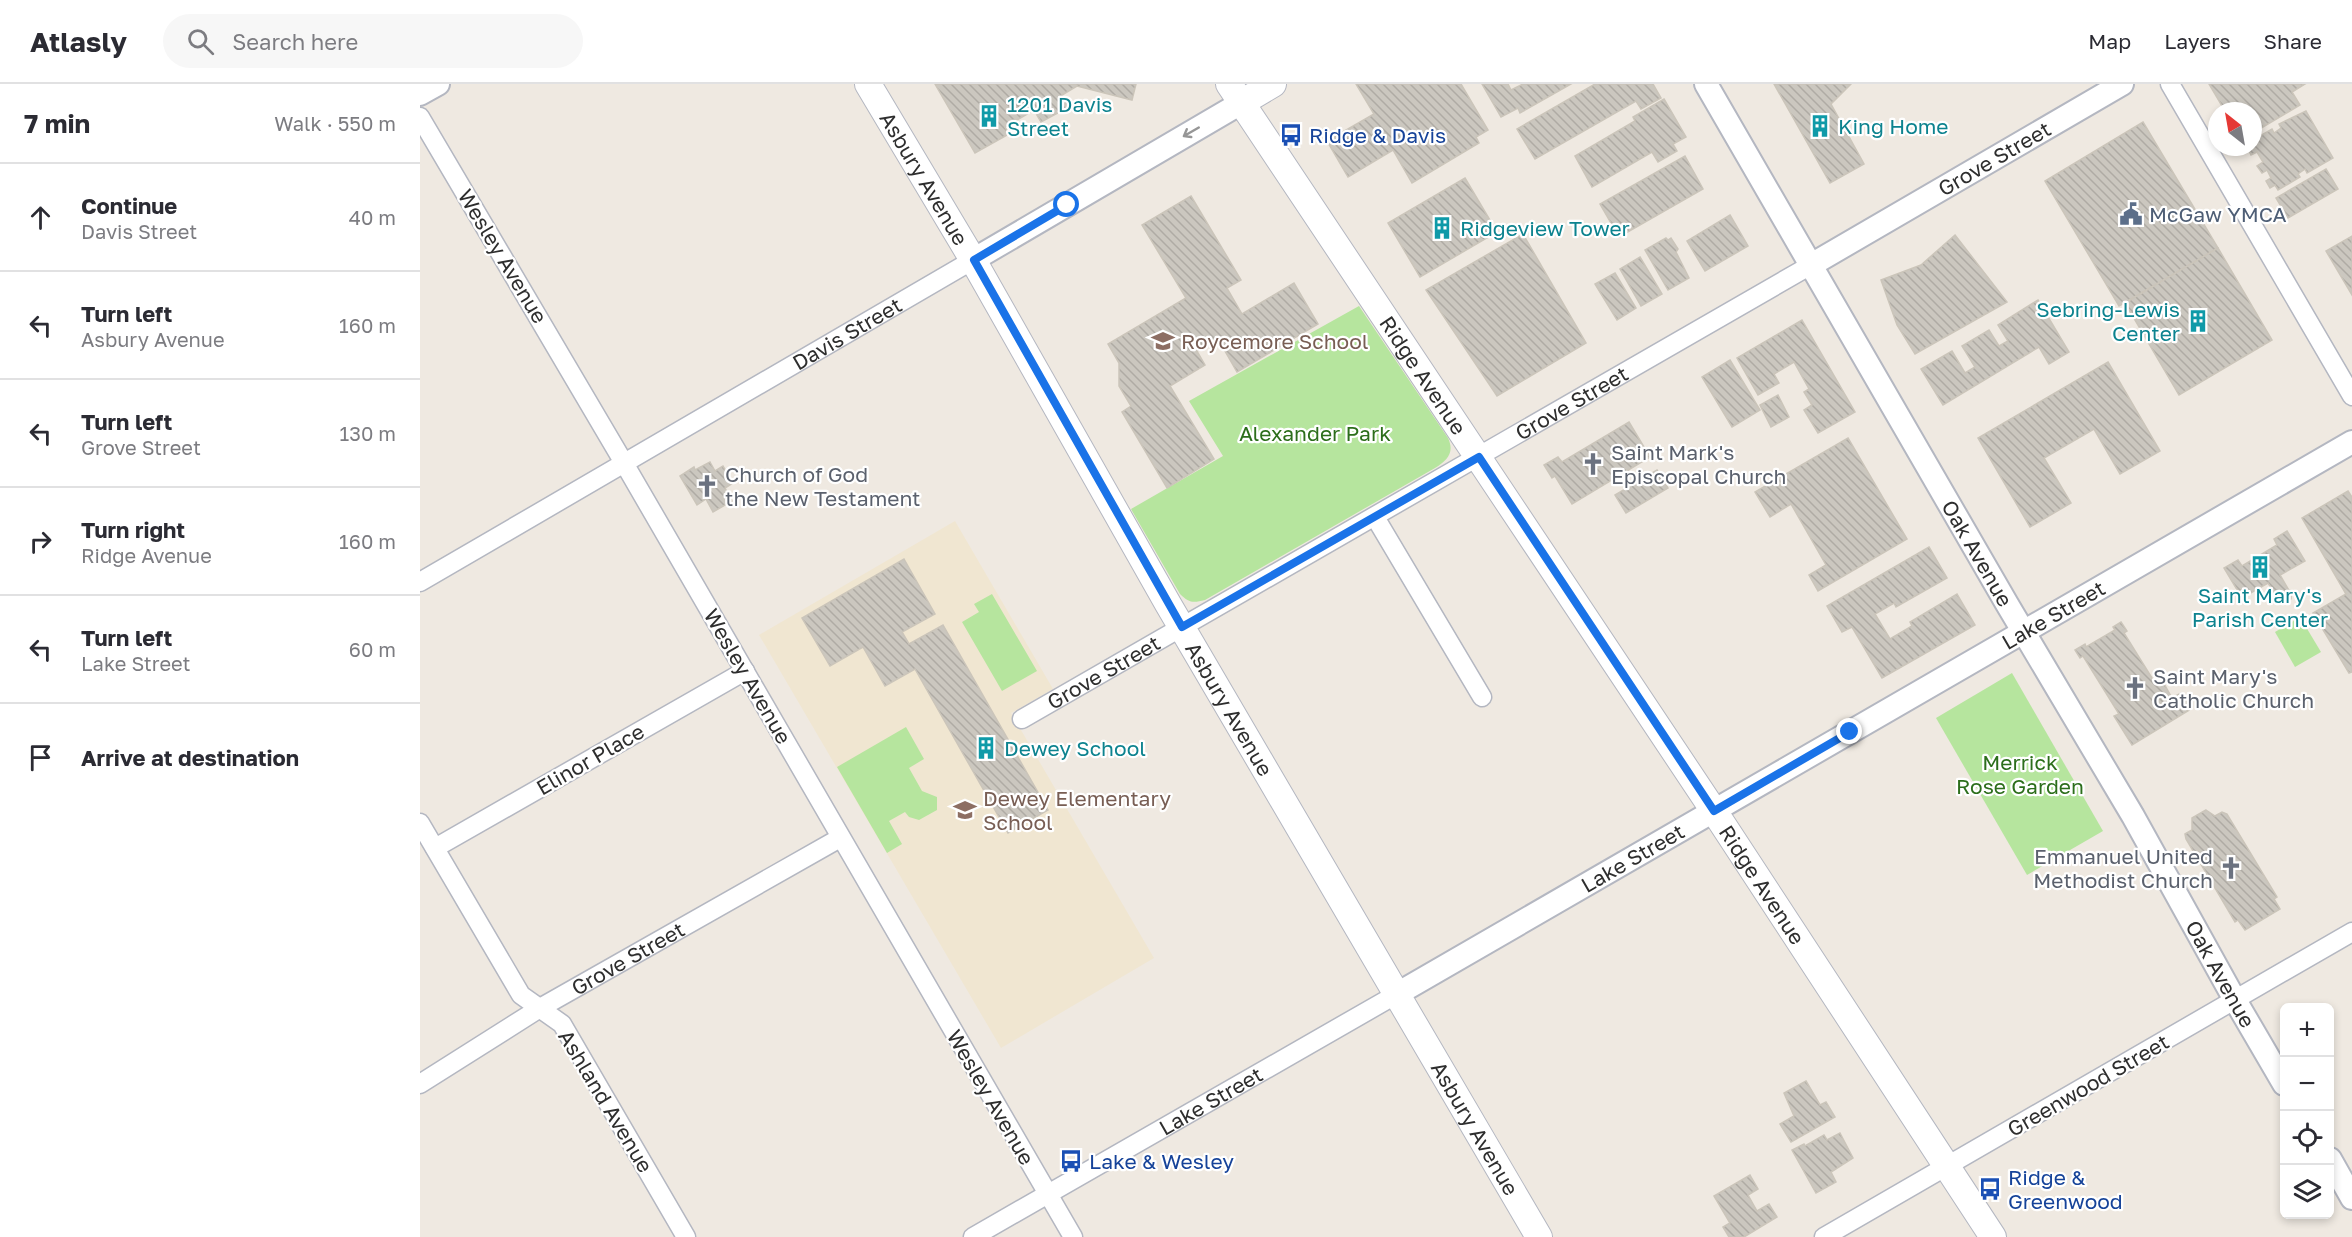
<!DOCTYPE html>
<meta charset="utf-8">
<style>
body{margin:0;font-family:"Golos Text",sans-serif;background:#f7f7f7;color:#2b2b33}
.controls{position:absolute;right:18px;bottom:18px;display:grid;overflow:hidden;border-radius:9px;box-shadow:0 3px 9px #0003}
.controls button{width:54px;height:54px;display:grid;place-items:center;padding:0;border:0;border-bottom:2px solid #e1e1e2;background:#fff;color:#2b2b33;font:30px sans-serif}
.compass{position:absolute;left:1788px;top:18px;width:54px;height:54px;border-radius:50%;background:#fff;box-shadow:0 3px 9px #0003;rotate:329deg}
.stop{position:absolute;width:18px;height:18px;margin:-14px;border:4px solid #1a73e8;border-radius:50%;background:#fff}
.stop.end{background:#1a73e8;border-color:#fff;box-shadow:0 2px 6px #0008}
.list{margin:0;padding:0;list-style:none}
h2{display:flex;justify-content:space-between;align-items:center;height:78px;margin:0;padding:0 24px;font-size:26px}
h2 small{font-size:20px;font-weight:400;color:#7c7c81}
.list li{display:grid;grid-template-columns:39px 1fr auto;gap:18px;align-items:center;box-sizing:border-box;height:108px;padding:0 24px;border-top:2px solid #e1e1e2}
.list b{display:block;font-size:22px;white-space:nowrap}
.list p{margin:0;font-size:20px;white-space:nowrap;color:#7c7c81}
.list em{font-size:20px;font-style:normal;color:#7c7c81}
.icon{flex:none;width:33px;height:33px;fill:none;stroke:currentColor;stroke-width:2;stroke-linecap:round;stroke-linejoin:round}
.map{position:relative;flex:none;width:1932px;height:1153px;overflow:hidden}
header{display:flex;align-items:center;gap:36px;box-sizing:border-box;height:84px;padding:0 30px;background:#fff;border-bottom:2px solid #e1e1e2}
header strong{font-size:28px}
nav{display:flex;gap:33px;margin-inline-start:auto;font-size:21px}
.search{width:420px;height:54px;background:#f7f7f7;display:flex;align-items:center;gap:15px;box-sizing:border-box;padding:0 21px;border-radius:33px;color:#7c7c81;font-size:22px}
main{display:flex}
aside{flex:1;background:#fff}
.map>svg:first-child{display:block}
</style>
<header>
<strong>Atlasly</strong>
<div class="search"><svg class="icon" aria-label="search" viewBox="0 0 24 24"><circle cx="10" cy="10" r="6"/><path d="M15 15l6 6"/></svg>Search here</div>
<nav><a>Map</a><a>Layers</a><a>Share</a></nav>
</header>
<main>
<aside>
<h2>7 min<small>Walk · 550 m</small></h2>
<ul class="list">
<li><svg class="icon" aria-label="ahead" viewBox="0 0 24 24"><path d="M12 20V5M6 11l6-6 6 6"/></svg><div><b>Continue</b><p>Davis Street</p></div><em>40 m</em></li>
<li><svg class="icon" aria-label="left" viewBox="0 0 24 24"><path d="M17 20v-9H6M10 6l-5 5 5 5"/></svg><div><b>Turn left</b><p>Asbury Avenue</p></div><em>160 m</em></li>
<li><svg class="icon" aria-label="left" viewBox="0 0 24 24"><path d="M17 20v-9H6M10 6l-5 5 5 5"/></svg><div><b>Turn left</b><p>Grove Street</p></div><em>130 m</em></li>
<li><svg class="icon" aria-label="right" viewBox="0 0 24 24"><path d="M7 20v-9h11M14 6l5 5-5 5"/></svg><div><b>Turn right</b><p>Ridge Avenue</p></div><em>160 m</em></li>
<li><svg class="icon" aria-label="left" viewBox="0 0 24 24"><path d="M17 20v-9H6M10 6l-5 5 5 5"/></svg><div><b>Turn left</b><p>Lake Street</p></div><em>60 m</em></li>
<li><svg class="icon" aria-label="arrive" viewBox="0 0 24 24"><path d="M6 21V4h12l-3 4 3 4H6"/></svg><div><b>Arrive at destination</b></div></li>
</ul>
</aside>
<div class="map">
<svg width="1932" height="1153" viewBox="0 0 1932 1153">
<defs>
<pattern id="building-back-hatch" width="6" height="6" patternUnits="userSpaceOnUse" patternTransform="scale(1.5)"><rect width="6" height="6" fill="#cbc7bf"/><path d="M-1 5l2 2M0 0l6 6M5-1l2 2" fill="none" stroke="#afaba4"/></pattern>
</defs>
<rect width="100%" height="100%" fill="#efe9e1"/>
<path fill="#f0e6d1" d="M535,437l98,168 -42,24 143,245 -153,90 -242,-413z"/>
<g fill="#b6e59e">
<path d="M939,222l89,132c7,15 -1,22 -13,30l-230,132c-12,3 -16,3 -25,-6l-49,-85 92,-53 -34,-55z"/>
<path d="M572,510l45,77 -35,20 -40,-69 17,-10 -5,-8z"/>
<path d="M1880,533l21,35 -26,15 -20,-35z"/>
<path d="M1592,589l91,158 -76,44 -91,-157z"/>
<path d="M486,643l18,32 -15,9 13,23 15,6v13l-18,10 -10,-3 -4,-5 -16,9 13,23 -15,9 -50,-86z"/>
</g>
<g fill="url(#building-back-hatch)" stroke="#cbc5ba" stroke-width="1.5">
<path d="M515,0h201l-4,16 -55,-14 -15,9 7,12 -28,15 -7,-12 -29,17 4,7 -34,19z"/>
<path d="M936,0h105l27,46 -12,7 3,6 -67,40 -19,-33 -45,27 -21,-36 47,-27z"/>
<path d="M1062,0h26l3,6 12,-6h48l-51,29 -2,-5 -17,9z"/>
<path d="M1175,0h58l8,14 -20,11 -5,-8 -101,58 -18,-30z"/>
<path d="M1354,0h77l-20,20 33,60 -34,19z"/>
<path d="M1789,0h96l-13,8 8,13 -47,28v-22h-28z"/>
<path d="M1244,15l22,38 -13,7 4,7 -19,11 -6,-10 -60,35 -17,-31 60,-35 -2,-4z"/>
<path d="M1886,27l27,47 -26,15 -2,-4 -7,5 2,3 -22,13 -3,-5 -5,3 -4,-7 5,-3 -4,-8 -5,3 -5,-7 6,-4 -6,-10 -6,3 -3,-6 5,-2v-7l19,-11 2,4 7,-5 -2,-4z"/>
<path d="M1723,38l75,126 -99,58 -74,-125z"/>
<path d="M1265,72l18,33 -84,48 -19,-33z"/>
<path d="M1906,85l12,20 -50,29 -12,-20z"/>
<path d="M1045,94l32,54 -77,45 -32,-54z"/>
<path d="M771,112l50,84 -14,8 15,26 52,-31 24,41 -81,48 -19,-33 -21,12 8,14 -35,21 44,73 -47,29 -45,-76 9,-6 -12,-20v-23l-11,-19 78,-46 -44,-73z"/>
<path d="M1310,131l18,31 -43,25 -18,-30z"/>
<path d="M1103,150l63,109 -89,53 -71,-106z"/>
<path d="M1535,151l52,67 -92,52 -18,-29 -16,-45 40,-15z"/>
<path d="M1932,152v59l-26,-44z"/>
<path d="M1246,154l2,2 3,-2 7,11 -2,3 13,26 -21,12 -23,-40z"/>
<path d="M1798,164l54,92 -93,55 -54,-92z"/>
<path d="M1220,173l22,37 -21,12 -21,-37z"/>
<path d="M1195,189l21,35 -19,12 -22,-36z"/>
<path d="M1618,216l31,52 -20,12 -10,-17 -96,58 -22,-36 31,-18 13,22 10,-6 -13,-21 27,-16 10,16 9,-5 -10,-16z"/>
<path d="M1382,236l53,92 -37,21 -14,-23 8,-5 -8,-13 5,-3 -15,-27 -20,12 5,9 -21,12 -21,-37z"/>
<path d="M1310,276l30,50 -28,17 -30,-50z"/>
<path d="M1688,278l52,89 -40,23 -26,-45 -50,29 27,45 -41,24 -52,-89z"/>
<path d="M1358,311l11,22 -18,10 -11,-22z"/>
<path d="M1209,338l21,35 -78,47 -17,-28 -3,2 -8,-13 14,-8 4,5z"/>
<path d="M1428,354l59,101 -89,52 -9,-16 17,-10 -35,-61 -21,13 -15,-25z"/>
<path d="M290,378l5,9 8,-5 10,17 -8,5 7,13 -19,11 -7,-13 -9,6 -17,-29 14,-9 1,3z"/>
<path d="M1237,386l11,18 -42,25 -11,-18z"/>
<path d="M1928,407l4,6v175l-3,1 -36,-60 33,-19 -44,-76z"/>
<path d="M1867,447l18,30 -25,14 11,19v5l-5,4h-5l-13,-20 -26,15 -18,-30 14,-8 4,6 35,-21 -3,-6z"/>
<path d="M1509,463l18,31 -51,29 -2,-4 -19,11 15,25 22,-13 -2,-4 47,-28 18,31 -93,53 -30,-51 -10,5 -15,-26z"/>
<path d="M484,475l31,55 -33,18 7,12 34,-19 105,185 -40,23 -93,-164 -30,17 -22,-39 -33,19 -28,-48z"/>
<path d="M1701,538l6,9 -3,2 31,50 7,-3 10,18 9,-5 10,16 -59,36 -18,-29 5,-2 -36,-58 -3,2 -5,-8 10,-6 1,3 29,-17 -2,-3z"/>
<path d="M1786,726l9,6 7,-4 5,2 50,83 -3,2 6,10 -35,21 -7,-10 -3,2 -49,-83 -1,-5 7,-4v-12z"/>
<path d="M1386,997l14,24 6,-3 9,15 -44,25 -11,-18 14,-8 -10,-23z"/>
<path d="M1420,1049l13,25 -22,14 5,10 -20,11 -24,-43 12,-6 1,2 19,-11 3,5z"/>
<path d="M1330,1091l8,14 -10,6 9,16 12,-7 8,13 -33,20h-15l-6,-10 7,-4 -16,-27z"/>
</g>
<g fill="none" stroke-linecap="round" stroke-linejoin="round">
<g stroke="#b4b7c1" stroke-width="21">
<g id="minor">
<path d="M1750,0l182,312"/>
<path d="M0,33l204,346 449,774"/>
<path d="M955,433l107,180"/>
<path id="s1" d="M0,498l553,-322"/>
<path id="s2" d="M602,635l789,-454"/>
<path d="M0,739l101,172 41,29 124,213"/>
<path d="M15,764l310,-177"/>
<path id="s3" d="M0,1000l120,-76 300,-170"/>
<path id="s4" d="M553,1153l424,-243"/>
<path d="M1404,1153l528,-305"/>
</g>
</g>
<g stroke="#b4b7c1" stroke-width="26">
<g id="tertiary">
<path id="s5" d="M1286,0l301,520 126,212 102,184 49,84"/>
<path d="M0,10l18,-10"/>
<path d="M553,176l268,-157"/>
<path id="s6" d="M1391,181l311,-181"/>
<path id="s7" d="M977,910l955,-552"/>
<path d="M1910,1075l22,39"/>
</g>
</g>
<g stroke="#b4b7c1" stroke-width="28">
<g id="secondary">
<path id="s8" d="M448,0l105,176 195,344 371,633"/>
<path id="s9" d="M809,0l485,727 279,426"/>
<path d="M821,19l32,-19"/>
</g>
</g>
<use href="#minor" stroke="#fff" stroke-width="18"/>
<use href="#tertiary" stroke="#fff" stroke-width="22"/>
<use href="#secondary" stroke="#fff" stroke-width="26"/>
</g>
<defs><path id="oneway-shaft" d="M-6 0H5M1.5-3L5.5 0L1.5 3" fill="none" stroke-width="1.6" stroke-linecap="round" stroke-linejoin="round" transform="scale(1.5)"/></defs>
<use stroke="#969696" href="#oneway-shaft" transform="translate(771 48) rotate(150)"/>
<g fill="none" stroke-linecap="round" stroke-linejoin="round">
<path stroke="#1a73e8" stroke-width="8" d="M647,121l-93,55 208,367 297,-170 235,354 136,-79"/>
</g>
<defs>
<g id="building-bare" transform="scale(1.8)"><path d="M-4-6H4V6H1V3H-1V6H-4ZM-2.5-4.3h1.7v1.8h-1.7ZM.8-4.3h1.7v1.8H.8ZM-2.5-1h1.7V.8h-1.7ZM.8-1h1.7V.8H.8Z" fill="#0f9aa8" stroke="#fff" stroke-width="2.5" paint-order="stroke"/></g>
<g id="bus-bare" transform="scale(1.8)"><path d="M-5-6H5V4H4V6H2V4H-2V6H-4V4H-5ZM-3.5-4V0h7V-4ZM-3.5 1.2v1.5H-2V1.2ZM2 1.2v1.5H3.5V1.2Z" fill="#1a4fb4" stroke="#fff" stroke-width="2.5" paint-order="stroke"/></g>
<g id="civic-bare" transform="scale(1.8)"><path d="M-.6-6.5H3V-4.5H.6V-3L4-1V1h2V6H-6V1h2V-1L-.6-3ZM-1.2 2.5V6h2.4V2.5Z" fill="#5c6f8a" stroke="#fff" stroke-width="2.5" paint-order="stroke"/></g>
<g id="school-bare" transform="scale(1.8)"><path d="M0-5L7-2L0 1L-7-2ZM-4 1L0 2.5L4 1V4Q0 6-4 4Z" fill="#8d6e63" stroke="#fff" stroke-width="2.5" paint-order="stroke"/></g>
<g id="church-bare" transform="scale(1.8)"><path d="M-1.2-6h2.4v3.5h3.3v2.4h-3.3V6h-2.4V-.1h-3.3v-2.4h3.3Z" fill="#6b7280" stroke="#fff" stroke-width="2.5" paint-order="stroke"/></g>
</defs>
<g fill-rule="evenodd">
<use href="#building-bare" x="569" y="32"/>
<use href="#building-bare" x="1400" y="42"/>
<use href="#bus-bare" x="871" y="51"/>
<use href="#civic-bare" x="1711" y="130"/>
<use href="#building-bare" x="1022" y="144"/>
<use href="#building-bare" x="1778" y="237"/>
<use href="#school-bare" x="743" y="257"/>
<use href="#church-bare" x="1173" y="380"/>
<use href="#church-bare" x="287" y="402"/>
<use href="#building-bare" x="1840" y="483"/>
<use href="#church-bare" x="1715" y="604"/>
<use href="#building-bare" x="566" y="664"/>
<use href="#school-bare" x="545" y="726"/>
<use href="#church-bare" x="1811" y="784"/>
<use href="#bus-bare" x="651" y="1077"/>
<use href="#bus-bare" x="1570" y="1105"/>
</g>
<g text-anchor="middle" dominant-baseline="central" stroke-width="4.5" stroke-linejoin="round" paint-order="stroke">
<g font-size="21" fill="#0d838f" stroke="#fff" text-anchor="start">
<text x="587" y="20">1201 Davis<tspan x="587" dy="24">Street</tspan></text>
<text x="1418" y="42">King Home</text>
<text x="1040" y="144">Ridgeview Tower</text>
<text x="1760" y="225" text-anchor="end">Sebring-Lewis<tspan x="1760" dy="24">Center</tspan></text>
<text x="1840" y="511" text-anchor="middle">Saint Mary's<tspan x="1840" dy="24">Parish Center</tspan></text>
<text x="584" y="664">Dewey School</text>
</g>
<g font-size="21" fill="#164399" stroke="#fff" text-anchor="start">
<text x="889" y="51">Ridge &amp; Davis</text>
<text x="669" y="1077">Lake &amp; Wesley</text>
<text x="1588" y="1093">Ridge &amp;<tspan x="1588" dy="24">Greenwood</tspan></text>
</g>
<g font-size="21" fill="#2e2e2e" stroke="#fff">
<text stroke="none"><textPath href="#s6" startOffset="212">Grove Street</textPath></text>
<text stroke="none"><textPath href="#s8" startOffset="110">Asbury Avenue</textPath></text>
<text transform="translate(83 172) rotate(59)">Wesley Avenue</text>
<text stroke="none"><textPath href="#s1" startOffset="494">Davis Street</textPath></text>
<text stroke="none"><textPath href="#s9" startOffset="350">Ridge Avenue</textPath></text>
<text stroke="none"><textPath href="#s2" startOffset="634">Grove Street</textPath></text>
<text stroke="none"><textPath href="#s5" startOffset="542">Oak Avenue</textPath></text>
<text stroke="none"><textPath href="#s7" startOffset="758">Lake Street</textPath></text>
<text stroke="none"><textPath href="#s2" startOffset="94">Grove Street</textPath></text>
<text transform="translate(328 592) rotate(60)">Wesley Avenue</text>
<text stroke="none"><textPath href="#s8" startOffset="722">Asbury Avenue</textPath></text>
<text transform="translate(170 675) rotate(-30)">Elinor Place</text>
<text stroke="none"><textPath href="#s7" startOffset="272">Lake Street</textPath></text>
<text stroke="none"><textPath href="#s9" startOffset="962">Ridge Avenue</textPath></text>
<text stroke="none"><textPath href="#s3" startOffset="243">Grove Street</textPath></text>
<text stroke="none"><textPath href="#s5" startOffset="1028">Oak Avenue</textPath></text>
<text transform="translate(1668 1001) rotate(-30)">Greenwood Street</text>
<text transform="translate(571 1013) rotate(60)">Wesley Avenue</text>
<text transform="translate(186 1017) rotate(59)">Ashland Avenue</text>
<text stroke="none"><textPath href="#s4" startOffset="274">Lake Street</textPath></text>
<text stroke="none"><textPath href="#s8" startOffset="1208">Asbury Avenue</textPath></text>
</g>
<g font-size="21" fill="#4e5e75" stroke="#fff" text-anchor="start">
<text x="1729" y="130">McGaw YMCA</text>
</g>
<g font-size="21" fill="#785e54" stroke="#fff" text-anchor="start">
<text x="761" y="257">Roycemore School</text>
<text x="563" y="714">Dewey Elementary<tspan x="563" dy="24">School</tspan></text>
</g>
<g font-size="21" fill="#2c6e1b" stroke="#fff">
<text x="895" y="349">Alexander Park</text>
<text x="1600" y="678">Merrick<tspan x="1600" dy="24">Rose Garden</tspan></text>
</g>
<g font-size="21" fill="#5b616d" stroke="#fff" text-anchor="start">
<text x="1191" y="368">Saint Mark's<tspan x="1191" dy="24">Episcopal Church</tspan></text>
<text x="305" y="390">Church of God<tspan x="305" dy="24">the New Testament</tspan></text>
<text x="1733" y="592">Saint Mary's<tspan x="1733" dy="24">Catholic Church</tspan></text>
<text x="1793" y="772" text-anchor="end">Emmanuel United<tspan x="1793" dy="24">Methodist Church</tspan></text>
</g>
</g>
</svg>
<div class="controls">
<button>+</button>
<button>−</button>
<button><svg class="icon" aria-label="locate" viewBox="0 0 24 24"><circle cx="12" cy="12" r="6"/><path d="M12 2v4M12 18v4M2 12h4M18 12h4"/></svg></button>
<button><svg class="icon" aria-label="layers" viewBox="0 0 24 24"><path d="M12 4l9 5-9 5-9-5zM3 14l9 5 9-5"/></svg></button>
</div>
<svg class="compass" viewBox="-18 -18 36 36"><path d="M0-13l5 13h-10z" fill="#e53935"/><path d="M0 13l5-13h-10z" fill="#7c7c81"/></svg>
<div class="stop" style="left:647px;top:121px"></div>
<div class="stop end" style="left:1430px;top:648px"></div>
</div>
</main>
